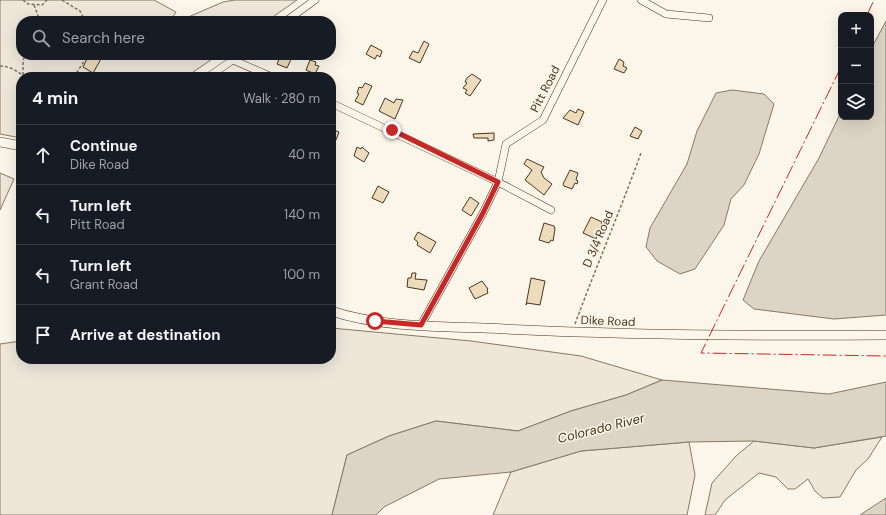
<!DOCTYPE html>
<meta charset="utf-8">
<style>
body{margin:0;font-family:"DM Sans",sans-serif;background:#20242c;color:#f1f3f6}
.controls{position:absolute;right:12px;top:12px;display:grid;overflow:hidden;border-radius:8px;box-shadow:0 4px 16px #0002}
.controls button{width:36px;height:36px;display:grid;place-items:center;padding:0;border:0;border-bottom:1px solid #363941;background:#171b24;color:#f1f3f6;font:20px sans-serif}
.stop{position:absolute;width:12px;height:12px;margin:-9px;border:3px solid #c62828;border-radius:50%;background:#fff}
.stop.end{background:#c62828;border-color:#fff;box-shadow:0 1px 4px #0008}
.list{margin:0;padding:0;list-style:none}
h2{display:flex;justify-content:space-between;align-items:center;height:52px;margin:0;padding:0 16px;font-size:17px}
h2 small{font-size:13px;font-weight:400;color:#9ea1a6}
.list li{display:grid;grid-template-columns:26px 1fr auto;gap:12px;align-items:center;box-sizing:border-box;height:60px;padding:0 16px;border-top:1px solid #363941}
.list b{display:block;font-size:15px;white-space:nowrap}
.list p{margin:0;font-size:13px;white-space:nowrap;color:#9ea1a6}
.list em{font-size:13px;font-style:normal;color:#9ea1a6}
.icon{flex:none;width:22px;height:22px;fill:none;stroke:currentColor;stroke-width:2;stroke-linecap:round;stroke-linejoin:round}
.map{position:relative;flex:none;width:886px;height:515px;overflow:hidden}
.search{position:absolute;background:#171b24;box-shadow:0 4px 16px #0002;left:16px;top:16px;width:320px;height:44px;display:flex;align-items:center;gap:10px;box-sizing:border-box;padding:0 14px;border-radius:16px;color:#9ea1a6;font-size:15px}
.panel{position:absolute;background:#171b24;box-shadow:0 4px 16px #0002;left:16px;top:72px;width:320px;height:292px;border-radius:16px}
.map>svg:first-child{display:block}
</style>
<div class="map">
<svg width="886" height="515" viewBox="0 0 886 515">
<rect width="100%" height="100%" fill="#fbf6e9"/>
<g fill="#ede6d9" stroke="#887966">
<path d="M0,0h154l22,12 -6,9h-149v34h197l-32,22h-165v61l-21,-4z"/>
<path d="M235,0h62l-30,21h-88l44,-19z"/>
<path d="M331,328l140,13 110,15 81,24 -36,15 -55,16 -53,20 -82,-10 -47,15 -42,19 -15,60h-332v-171l21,-3v18h310z"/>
<path d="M882,437l-14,22 -12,11 -16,27 -17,1 -8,-7 -7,-12 -13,10h-7l-12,-12 -17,-4 -34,27 -10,15h-10l7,-32 24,-27 18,-15 60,7z"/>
<path d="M689,442l6,33 -8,40h-194l18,-43 70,-21z"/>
</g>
<path fill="#ede7d9" stroke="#887966" d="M0,173l14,6 -14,31z"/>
<g fill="#dcd4c6" stroke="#887966">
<path d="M886,21v294l-52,4 -80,-10 -11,-9 16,-39 60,-103 22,-46v5h30v-68z"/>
<path d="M732,90l32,4 10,10 -15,50 -15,31 -13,14 -7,26 -29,44 -15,5 -23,-13 -11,-14 4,-19 37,-64 10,-33 19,-38z"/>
<path d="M662,380l167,14 57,-12v54l-72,12 -60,-7 -65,1 -108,9 -70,21 -72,7 -55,28 -8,8h-44l15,-60 42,-19 47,-15 82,10 53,-20 55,-16z"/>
<path d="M886,498v17h-26z"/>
</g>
<g fill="#ecdcbc" stroke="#4a3520">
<path d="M424,41l5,3 -9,19 -11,-5 4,-7 5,2z"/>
<path d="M371,45l11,6 -2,6 -3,-2 -2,4 -9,-5z"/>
<path d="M89,55l12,4 -8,14 -10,-6z"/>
<path d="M281,55h12l-6,13 -10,-4z"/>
<path d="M619,59l5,3 -1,4 4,2 -3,5 -10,-4z"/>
<path d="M310,60l6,2 -1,3 4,1 -4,8 -9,-4z"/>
<path d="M472,74l9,6 -11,16 -5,-3 2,-3 -4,-2 4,-5 -2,-1 2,-4z"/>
<path d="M365,83l7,3 -9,19 -8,-4 4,-7 -2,-1 2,-6 3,1z"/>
<path d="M385,98l9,5 2,-4 7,1 -8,19 -16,-8z"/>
<path d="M578,109l6,3 -6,13 -15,-7 7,-8 6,3z"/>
<path d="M635,127l7,4 -4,8 -8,-3z"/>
<path d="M331,129l8,3 -3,8 -5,-2z"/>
<path d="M494,133v7l-6,1v-3h-14l-1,-4z"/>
<path d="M357,147l4,2 1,-2 7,6 -5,9 -10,-6z"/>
<path d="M527,159l17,8 -3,5 3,6 8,6 -8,11 -19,-15 7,-10 -8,-6z"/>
<path d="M570,170l8,3 -2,7 2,1 -1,3 -2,-1 -3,6 -8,-3 -1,-2z"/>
<path d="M378,186l11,6 -6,11 -11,-5z"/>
<path d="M470,197l9,6 -8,13 -9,-6z"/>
<path d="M591,217l11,5 -6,17 -13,-6z"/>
<path d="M544,223l10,3 1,3 -2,12 -2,-1 -2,3 -10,-3z"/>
<path d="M418,232l18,10 -6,11 -13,-8 1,-3 -4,-3z"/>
<path d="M412,273h4l-1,6 12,1 -3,10 -17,-3 1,-9h3z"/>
<path d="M531,278l14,3 -5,24 -13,-2 -1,2z"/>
<path d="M482,281l6,8 -1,1 1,3 -13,6 -6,-11z"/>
</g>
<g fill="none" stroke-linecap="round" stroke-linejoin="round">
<g stroke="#4a3520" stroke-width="8">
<g id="minor">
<path d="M641,0l25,14 43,4"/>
<path d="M286,21l29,-21"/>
<path d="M233,60l39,17"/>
<path d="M208,77l32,-22"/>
<path d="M331,103l167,79 53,28"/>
<path d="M421,325l62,-112 15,-31 8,-38 37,-24 60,-120"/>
</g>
</g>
<g stroke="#4a3520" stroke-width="10">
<g id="tertiary">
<path d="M0,142l21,4"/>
<path d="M331,311c55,18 117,15 174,18 127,6 254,7 381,6"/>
</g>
</g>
<g stroke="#7f6f5c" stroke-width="1.5" stroke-dasharray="3 2" stroke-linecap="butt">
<path d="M23,0l5,4 14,1 5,-5"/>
<path d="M62,0l18,11 5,10"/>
<path d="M34,5l6,16"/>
<path d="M0,66c10,0 17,5 25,11"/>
<path d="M23,75v-14l2,-6"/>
<path d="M74,77l14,-22"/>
<path d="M575,324c21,-57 45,-113 66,-171"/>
</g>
<use href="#minor" stroke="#fbf6e9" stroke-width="7"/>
<use href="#tertiary" stroke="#fbf6e9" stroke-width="9"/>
<g stroke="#c62828" stroke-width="1" stroke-dasharray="14 3 2 3" stroke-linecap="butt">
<path d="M867,15l7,-15"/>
<path d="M841,67l-140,286 185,3"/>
</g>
</g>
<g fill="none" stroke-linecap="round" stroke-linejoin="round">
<path stroke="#c62828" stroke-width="5" d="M375,321l46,4 62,-112 15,-31 -106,-52"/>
</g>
<g text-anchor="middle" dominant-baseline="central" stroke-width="3" stroke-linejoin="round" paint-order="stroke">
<g font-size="12" fill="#4a3520" stroke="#fbf6e9">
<text transform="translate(545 89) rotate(-63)">Pitt Road</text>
<text transform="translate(598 239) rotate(-67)">D 3/4 Road</text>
<text transform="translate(608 321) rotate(2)">Dike Road</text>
</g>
<g font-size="13" font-style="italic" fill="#4a3520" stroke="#fbf6e9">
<text transform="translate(601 428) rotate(-14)">Colorado River</text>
</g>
</g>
</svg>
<div class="controls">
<button>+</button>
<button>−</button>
<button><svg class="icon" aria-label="layers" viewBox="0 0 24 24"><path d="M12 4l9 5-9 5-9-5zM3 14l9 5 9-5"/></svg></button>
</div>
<div class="stop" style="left:375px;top:321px"></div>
<div class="stop end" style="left:392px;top:130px"></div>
<div class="search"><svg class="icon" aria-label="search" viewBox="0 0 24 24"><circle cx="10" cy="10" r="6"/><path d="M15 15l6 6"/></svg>Search here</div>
<section class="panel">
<h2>4 min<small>Walk · 280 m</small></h2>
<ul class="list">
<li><svg class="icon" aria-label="ahead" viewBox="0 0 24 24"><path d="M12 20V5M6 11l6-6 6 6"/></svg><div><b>Continue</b><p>Dike Road</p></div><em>40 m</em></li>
<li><svg class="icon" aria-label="left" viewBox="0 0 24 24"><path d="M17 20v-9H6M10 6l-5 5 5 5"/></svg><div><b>Turn left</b><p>Pitt Road</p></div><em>140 m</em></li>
<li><svg class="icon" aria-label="left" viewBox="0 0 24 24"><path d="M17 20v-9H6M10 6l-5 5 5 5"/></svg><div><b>Turn left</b><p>Grant Road</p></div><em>100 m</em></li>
<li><svg class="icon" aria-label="arrive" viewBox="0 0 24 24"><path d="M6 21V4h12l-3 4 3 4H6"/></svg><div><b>Arrive at destination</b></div></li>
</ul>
</section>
</div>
